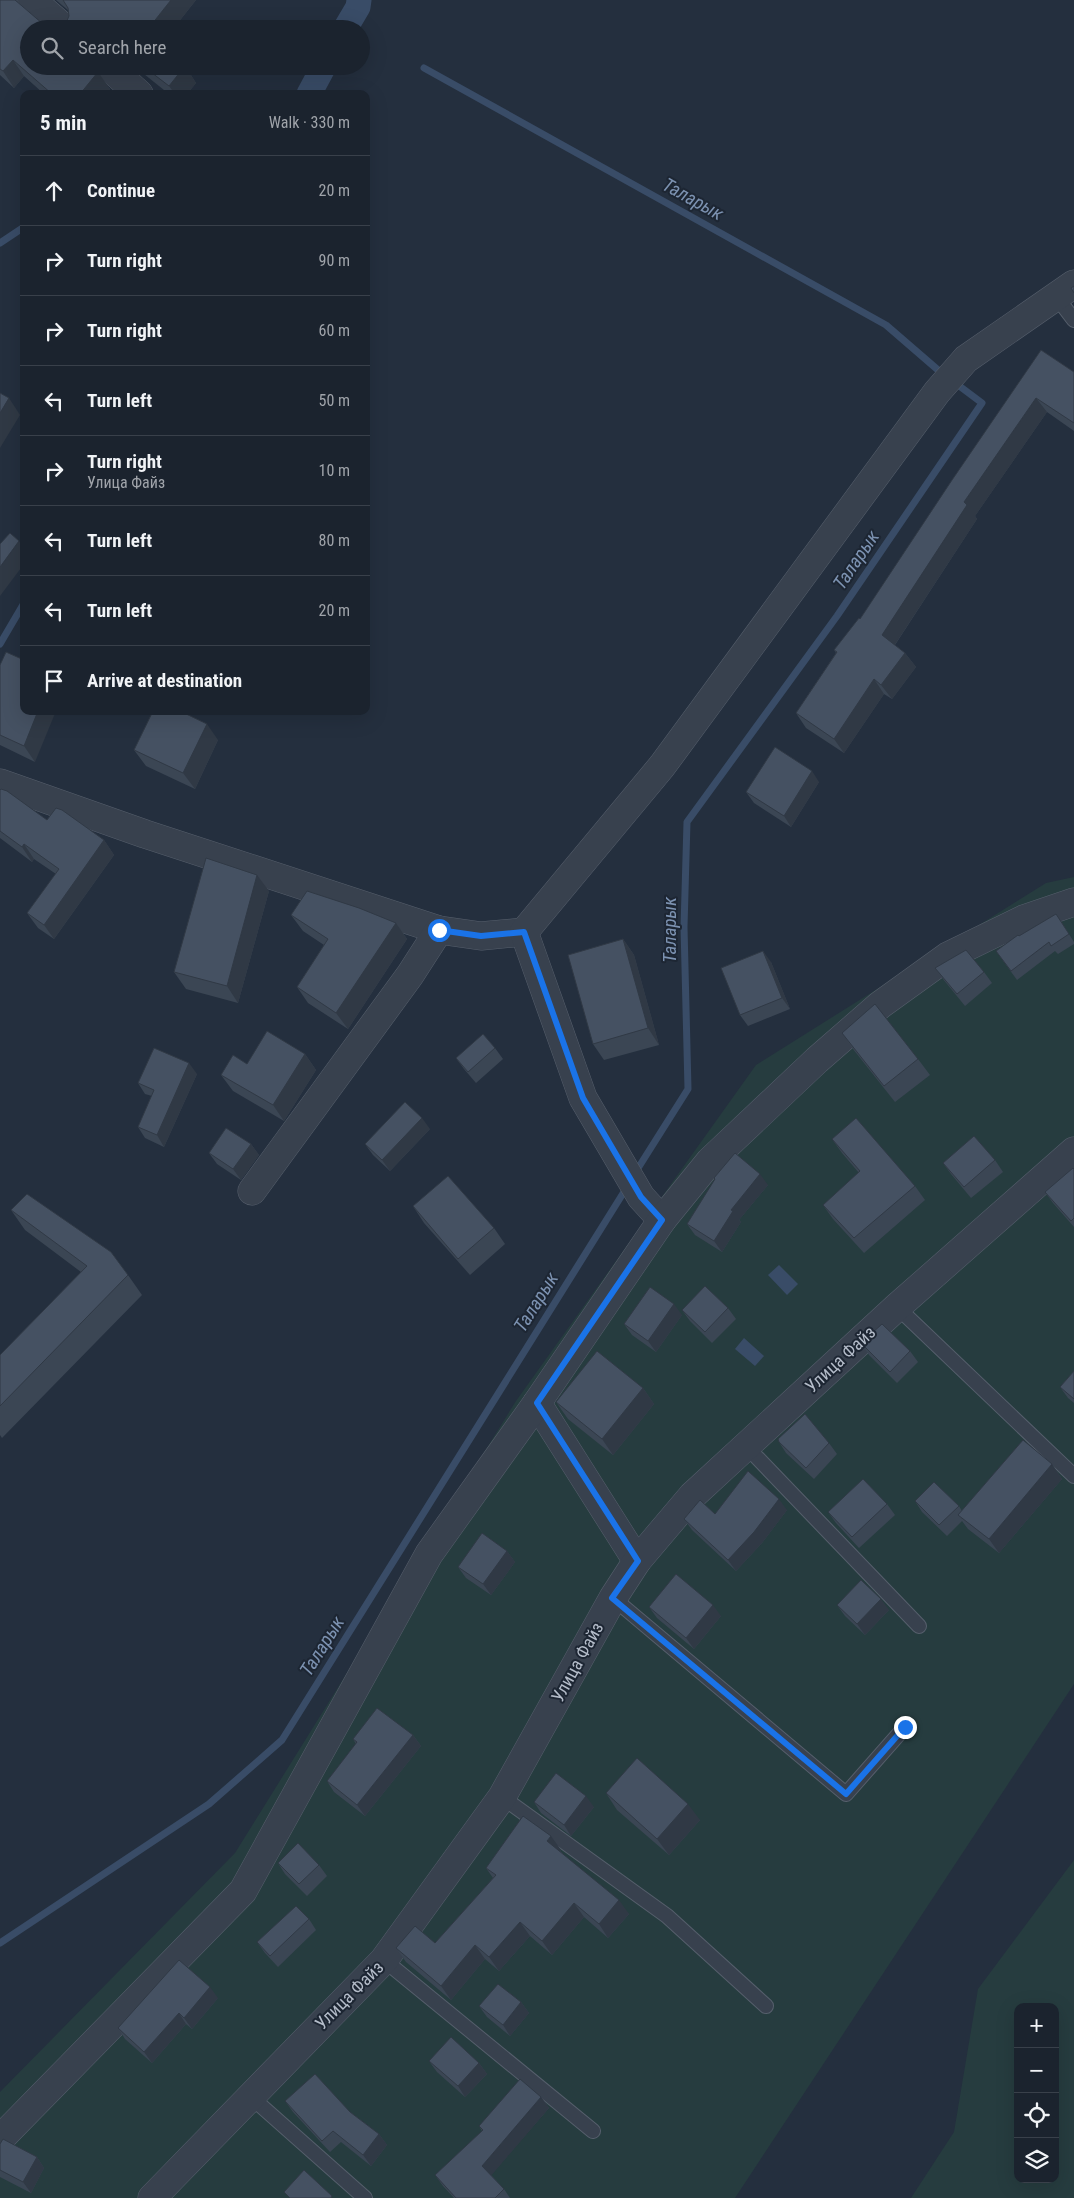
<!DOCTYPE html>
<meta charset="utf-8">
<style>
body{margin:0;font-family:"Roboto Condensed",sans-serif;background:#282f3a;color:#f1f3f6}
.controls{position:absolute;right:15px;bottom:15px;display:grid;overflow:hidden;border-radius:10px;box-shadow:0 5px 20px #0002}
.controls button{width:45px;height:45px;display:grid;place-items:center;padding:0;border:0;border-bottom:1px solid #39404a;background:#1b232e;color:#f1f3f6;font:25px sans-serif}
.stop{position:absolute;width:15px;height:15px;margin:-11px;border:4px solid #1a73e8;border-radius:50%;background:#fff}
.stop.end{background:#1a73e8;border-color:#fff;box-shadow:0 1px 5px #0008}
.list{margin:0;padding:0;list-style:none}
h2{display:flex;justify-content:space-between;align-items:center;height:65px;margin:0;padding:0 20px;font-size:21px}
h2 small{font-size:16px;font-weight:400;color:#a0a4aa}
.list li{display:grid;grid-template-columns:32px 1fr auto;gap:15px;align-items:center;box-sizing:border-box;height:70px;padding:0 20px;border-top:1px solid #39404a}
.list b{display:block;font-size:19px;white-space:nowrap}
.list p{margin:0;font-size:16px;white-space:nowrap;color:#a0a4aa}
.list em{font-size:16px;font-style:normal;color:#a0a4aa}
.icon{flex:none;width:28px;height:28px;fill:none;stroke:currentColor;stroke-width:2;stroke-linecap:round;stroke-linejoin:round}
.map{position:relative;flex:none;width:1074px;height:2198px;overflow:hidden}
.search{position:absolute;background:#1b232e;box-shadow:0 5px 20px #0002;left:20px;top:20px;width:350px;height:55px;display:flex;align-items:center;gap:12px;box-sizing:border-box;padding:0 18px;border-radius:28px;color:#a0a4aa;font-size:19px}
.panel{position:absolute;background:#1b232e;box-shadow:0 5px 20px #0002;left:20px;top:90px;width:350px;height:625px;border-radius:10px}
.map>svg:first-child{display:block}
</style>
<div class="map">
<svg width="1074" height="2198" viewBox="0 0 1074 2198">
<rect width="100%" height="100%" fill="#242f3e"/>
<g fill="#263c3f" fill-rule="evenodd">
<path d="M1074,877v807l-339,514h-735v-106l235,-239 281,-452 240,-336 290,-182z"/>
<path d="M1074,1860v338h-163l43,-66 24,-143zM1018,2007h37v172h-37z"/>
</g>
<g fill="#394c67">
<path d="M779,1265l19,19 -11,11 -19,-20z"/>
<path d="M744,1338l20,18 -9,10 -20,-17z"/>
</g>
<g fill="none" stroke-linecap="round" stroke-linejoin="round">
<g stroke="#394c67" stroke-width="7">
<path d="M424,68l462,257 59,51"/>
<path d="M0,243l24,-16"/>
<path d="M0,644l24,-41"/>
<path d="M635,1173l53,-84 -4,-162 3,-105 150,-206 145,-213 -28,-21"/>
<path d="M0,1943l209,-139 73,-64 345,-553"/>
</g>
<g stroke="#394c67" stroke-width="25">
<path d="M345,29l13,-22 1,-7"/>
<path d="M309,94l15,-28"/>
</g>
<g stroke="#565f6c" stroke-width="16">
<g id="service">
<path d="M1055,295l19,25"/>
<path d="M897,1307l177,169"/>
<path d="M746,1446l173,180"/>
<path d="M613,1598l233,196 59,-67"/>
<path d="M502,1797l165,119 99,90"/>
<path d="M384,1960l209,171"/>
<path d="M250,2096l115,102"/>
</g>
</g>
<g stroke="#565f6c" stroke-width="29">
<g id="minor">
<path d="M32,0l33,29"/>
<path d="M108,66l31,28"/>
<path d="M0,783l145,51 294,96 42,6 43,-4"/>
<path d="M252,1191l158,-216 29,-45"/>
<path d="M662,1220l-21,-23 -58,-99 -59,-166 138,-166 275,-374 29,-33 108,-75"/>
<path d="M537,1403l100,158"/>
<path d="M0,2139l243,-248 186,-337 108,-151 125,-183 48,-59 107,-101 63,-55 68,-49 76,-37 50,-17"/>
<path d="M152,2198l232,-238 118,-163 111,-199 24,-37 55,-65 205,-189 177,-156"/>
</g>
</g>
<use href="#service" stroke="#38414e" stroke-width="14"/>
<use href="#minor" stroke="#38414e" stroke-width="28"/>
</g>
<g fill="#3b4654">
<path d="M0,0h17v1l26,23 7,4 9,-1 7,-4 3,-7v-5l-13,-11h140l-23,29h-144l64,39 17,21 -5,5h-61l-20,-18 -10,12 -14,-13z"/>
<path d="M134,66h51l11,17 -9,11h-18z"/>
<path d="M1041,350l33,22v59l-27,-19 -72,104 2,3 -82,126 10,8 11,14 -24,32 -8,-5 -40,59 -38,-25 -10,-15 40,-60 -2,-3 26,-31z"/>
<path d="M0,665l35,97 -35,-17z"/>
<path d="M218,740l-23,49 -49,-23 -12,-16z"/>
<path d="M819,782l-28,45 -37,-24 -8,-11z"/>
<path d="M0,790l47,30 57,20 10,15 -60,84 -16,-11 -11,-15 29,-39 -22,-15 -2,3 -32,-24z"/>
<path d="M269,891l-31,112 -52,-14 -12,-17z"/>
<path d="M291,915l105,8 11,16 -59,90 -40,-26 -11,-16 27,-42 -21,-14z"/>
<path d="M1062,923l12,19v2l-16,10 -3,-3 -38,29 -21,-29 23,-15z"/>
<path d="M623,939l11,16 25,90 -55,15 -11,-16z"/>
<path d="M771,962l19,47 -42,17 -8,-11z"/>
<path d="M935,968l49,4 8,11 -27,23 -22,-27z"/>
<path d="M842,1033l76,26 12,16 -35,27 -42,-53z"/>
<path d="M495,1048l8,11 -27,24 -12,-14 -8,-11z"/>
<path d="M305,1054l11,16 -32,51 -51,-30 -12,-16 26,-11z"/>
<path d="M197,1074l-33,73 -19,-9 -7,-11 14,-31 -7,-2 -7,-11z"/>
<path d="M430,1129l-40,42 -17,-16 -8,-11z"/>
<path d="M832,1139l83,47 10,14 -61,53 -31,-34 -10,-14 36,-32 -17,-20z"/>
<path d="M251,1144l8,11 -18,25 -24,-16 -8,-11z"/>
<path d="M995,1160l8,12 -32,26 -20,-24 -8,-11z"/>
<path d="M1074,1169v58l-21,-24 -8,-11z"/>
<path d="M714,1178l54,7 -29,35 2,2 -19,30 -27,-17 -8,-11 28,-44z"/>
<path d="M413,1206l81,22 11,16 -35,31 -46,-52z"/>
<path d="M11,1210l117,65 14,20 -140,143 -2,-3v-80l81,-83 -56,-42z"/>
<path d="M728,1308l8,11 -24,24 -22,-22 -8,-11z"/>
<path d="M682,1315l-26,37 -24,-17 -8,-11z"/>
<path d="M861,1343l49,8 8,11 -21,21 -28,-28z"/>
<path d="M1074,1371v32l-6,-5 -8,-11z"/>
<path d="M643,1388l11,16 -41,51 -45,-36 -12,-17z"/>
<path d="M779,1442l50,1 8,11 -23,25 -28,-26z"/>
<path d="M1052,1464l10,15 -63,74 -31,-24 -6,-8 -15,15 -25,-24 -7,-11 44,5 3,5z"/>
<path d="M887,1504l8,11 -36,33 -23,-25 -8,-11z"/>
<path d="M787,1510l-25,33 -26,28 -44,-41 -8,-11 31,-5z"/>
<path d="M507,1551l8,11 -24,33 -25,-17 -8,-11z"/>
<path d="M837,1605l52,5 -24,25 -20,-19z"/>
<path d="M649,1607l72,9 -27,33 -37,-31z"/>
<path d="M413,1735l8,11 -56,70 -31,-24 -7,-11 29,-37 -3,-5z"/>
<path d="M606,1793l94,27 -31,35 -52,-45z"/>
<path d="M534,1802l60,5 -23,29 -30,-23z"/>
<path d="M561,1850l-1,1 69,63 -21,24 -24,-21 -32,38 -22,-19 -31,35 -14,-12 -34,41 -45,-38 -10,-14 39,-5 58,-65 -7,-10z"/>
<path d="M278,1863l41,2 8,11 -20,20 -22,-22z"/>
<path d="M309,1919l7,11 -38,37 -13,-14 -8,-11z"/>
<path d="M218,1998l-26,31 -6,-5 -34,39 -27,-24 -7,-11z"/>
<path d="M521,2002l8,11 -19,23 -23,-19 -8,-11z"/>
<path d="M429,2061l50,2 8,11 -22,23 -28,-25z"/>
<path d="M541,2097l8,11 -58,67 13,14 6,9h-56l-11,-12 -8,-11 47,-44 -3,-5z"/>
<path d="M285,2101l65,11 29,22 8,11 -16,21 -30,-24 -11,10 -37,-40z"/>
<path d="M0,2144l37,13 7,11 -13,25 -31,-16z"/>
</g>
<g fill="#303945">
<path d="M171,0h25l-23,29h-25z"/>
<path d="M13,60l11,16 -10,12 -11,-17z"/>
<path d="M90,66h3v4l5,2 12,17 -5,5h-25z"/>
<path d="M185,66l11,17 -9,11h-12l-6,-8z"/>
<path d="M9,398l11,17 -20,33v-35z"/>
<path d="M1036,398l11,14 -72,104 2,3 -85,130 -10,-14 82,-133z"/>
<path d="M19,541l5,6v17l-24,32v-29z"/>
<path d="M905,653l11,14 -24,32 -11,-14z"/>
<path d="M874,679l10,15 -40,59 -10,-14z"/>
<path d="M38,711h18l-21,51 -11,-16z"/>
<path d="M207,724l11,16 -23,49 -12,-16z"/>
<path d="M812,771l7,11 -28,45 -7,-11z"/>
<path d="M104,840l10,15 -60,84 -10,-14z"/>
<path d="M24,844l10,15 -2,3 -10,-15z"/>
<path d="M257,875l12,16 -31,112 -11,-17z"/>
<path d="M396,923l11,16 -59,90 -12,-16z"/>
<path d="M623,939l11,16 25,90 -11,-17z"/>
<path d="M763,951l8,11 19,47 -8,-11z"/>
<path d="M305,1054l11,16 -32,51 -11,-16z"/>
<path d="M189,1063l8,11 -33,73 -7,-12z"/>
<path d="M422,1118l8,11 -40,42 -8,-11z"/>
<path d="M251,1144l8,11 -18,25 -8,-11z"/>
<path d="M760,1174l8,11 -29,35 2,2 -19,30 -8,-11 17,-31z"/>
<path d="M674,1304l8,11 -26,37 -8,-11z"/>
<path d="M643,1388l11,16 -41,51 -11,-16z"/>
<path d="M1052,1464l10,15 -63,74 -10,-14z"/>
<path d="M779,1499l8,11 -25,33 -26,28 -8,-11z"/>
<path d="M507,1551l8,11 -24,33 -8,-11z"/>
<path d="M881,1599l8,11 -24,25 -8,-11z"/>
<path d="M713,1605l8,11 -27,33 -8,-11z"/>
<path d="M413,1735l8,11 -56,70 -8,-11z"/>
<path d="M586,1796l8,11 -23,29 -7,-11z"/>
<path d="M688,1804l12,16 -31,35 -12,-16z"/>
<path d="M551,1836l10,14 -4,5 -10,-14z"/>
<path d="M619,1900l10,14 -21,24 -9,-14z"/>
<path d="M574,1903l10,14 -32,38 -10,-14z"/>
<path d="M520,1922l10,14 -31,35 -10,-14z"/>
<path d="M475,1945l10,14 -34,41 -10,-14z"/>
<path d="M210,1987l8,11 -26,31 -8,-11z"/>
<path d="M521,2002l8,11 -19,23 -7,-11z"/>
<path d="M179,2013l7,11 -34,39 -8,-11z"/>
<path d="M479,2063l8,11 -22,23 -7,-11z"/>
<path d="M541,2097l8,11 -59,69 -8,-11z"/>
<path d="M379,2134l8,11 -16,21 -8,-11z"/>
<path d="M37,2157l7,11 -13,25 -8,-11z"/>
</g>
<g fill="#455162" stroke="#303945">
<path d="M0,0h15l28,24 7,4 9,-1 7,-4 3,-7 -1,-8 -5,-8h108l-23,29h-119v37h63l6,6 -18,22h-28l-39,-34 -10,11 -3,-2z"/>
<path d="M143,66h42l-16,20z"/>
<path d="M24,242v7l-3,-5z"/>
<path d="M1074,286v7l-3,-5z"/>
<path d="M1041,350l33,22v51l-38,-25 -72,104 3,3 -85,130 23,18 -24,32 -7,-6 -40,60 -38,-26 41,-61 -3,-2 25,-32 1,1 92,-139z"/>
<path d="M0,393l9,5 -9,15z"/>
<path d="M10,533l9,8 -19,26v-23z"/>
<path d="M6,652l18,8v51h14l-14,35 -24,-11v-70z"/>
<path d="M153,711h27l27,13 -24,49 -49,-23z"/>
<path d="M775,747l37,24 -28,45 -38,-24z"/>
<path d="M1,789l6,2 40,29 9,-12 6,2 42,30 -60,85 -17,-12 32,-44 -35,-25 -2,3 -22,-16v-41z"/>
<path d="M206,858l51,17 -30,111 -53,-14z"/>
<path d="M307,891l52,17 37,15 -60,90 -39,-26 31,-48 -37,-24z"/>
<path d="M1056,914l13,20 -18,12 -2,-4 -38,29 -15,-20 22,-16 1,1z"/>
<path d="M623,939l25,89 -55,16 -25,-89z"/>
<path d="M966,950l18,22 -27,22 -22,-26z"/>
<path d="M763,951l19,47 -42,17 -19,-47z"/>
<path d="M875,1004l43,55 -34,27 -42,-53z"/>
<path d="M267,1031l38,23 -32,51 -52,-30 12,-20 14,9z"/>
<path d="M483,1034l12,14 -27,24 -12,-14z"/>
<path d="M154,1048l35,15 -32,72 -19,-8 16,-37 -16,-7z"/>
<path d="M405,1102l17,16 -40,42 -17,-16z"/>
<path d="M856,1118l59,68 -61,52 -31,-33 37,-34 -28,-32z"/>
<path d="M226,1128l25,16 -18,25 -24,-16z"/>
<path d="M974,1136l21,24 -31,27 -21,-24z"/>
<path d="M735,1153l25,21 -29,36 2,1 -19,30 -27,-17 28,-45 -1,-1z"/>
<path d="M1073,1168l1,1v49l-3,3 -26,-29z"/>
<path d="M448,1176l46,52 -36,31 -45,-53z"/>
<path d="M27,1194l84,58 17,23 -128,131v-51l87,-89 -76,-56z"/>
<path d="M705,1286l23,22 -23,24 -23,-22z"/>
<path d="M650,1287l24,17 -26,37 -24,-17z"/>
<path d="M882,1324l28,27 -20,21 -29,-29z"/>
<path d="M597,1351l46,37 -41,51 -46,-37z"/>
<path d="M1074,1371v28l-14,-12z"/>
<path d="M805,1414l24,29 -23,25 -27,-26 -1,-3z"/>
<path d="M1023,1440l29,24 -63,75 -31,-24z"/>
<path d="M748,1471l31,28 -25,33 -26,28 -44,-41 16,-19 15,14z"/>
<path d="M863,1479l24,25 -35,33 -24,-25z"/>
<path d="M934,1482l25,24 -20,19 -24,-24z"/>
<path d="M482,1533l25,18 -24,33 -25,-17z"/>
<path d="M676,1574l37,31 -27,33 -37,-31z"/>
<path d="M861,1580l20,19 -24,25 -20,-19z"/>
<path d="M377,1708l36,27 -56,70 -30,-24 30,-39 -4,-3z"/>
<path d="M637,1758l51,46 -31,35 -51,-46z"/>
<path d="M556,1773l30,23 -22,29 -30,-23z"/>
<path d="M523,1816l28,20 -4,5 72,59 -20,24 -25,-21 -32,38 -22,-19 -31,35 -14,-12 -34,41 -45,-38 19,-22 20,17 61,-68 -10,-7z"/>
<path d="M298,1843l21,22 -20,19 -21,-21z"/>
<path d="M296,1906l13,13 -39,37 -13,-14z"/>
<path d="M179,1960l31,27 -26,31 -5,-5 -35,39 -26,-24z"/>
<path d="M498,1984l23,18 -18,23 -24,-19z"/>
<path d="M451,2037l28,26 -21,23 -29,-25z"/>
<path d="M315,2074l35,38 29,22 -16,21 -30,-24 -11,10 -37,-40z"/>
<path d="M520,2079l21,18 -59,69 22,23 -9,9h-39l-21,-23 48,-45 -4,-4z"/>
<path d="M3,2139l34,18 -14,25 -23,-12v-26z"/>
<path d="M304,2170l28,26 -1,2h-41l-6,-6z"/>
</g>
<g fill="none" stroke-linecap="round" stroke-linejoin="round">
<path stroke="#1a73e8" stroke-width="6" d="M439,930l42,6 43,-4 59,166 58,99 21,23 -125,183 101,158 -26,37 234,196 59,-67"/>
</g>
<g text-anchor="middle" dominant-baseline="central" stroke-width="4" stroke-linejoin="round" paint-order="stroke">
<g font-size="18" fill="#b4bcc9" stroke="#1d2633">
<text transform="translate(840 1359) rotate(-43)">Улица Файз</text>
<text transform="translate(577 1662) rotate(-61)">Улица Файз</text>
<text transform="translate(349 1995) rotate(-45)">Улица Файз</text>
</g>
<g font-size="19" font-style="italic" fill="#7c92b1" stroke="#1d2633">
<text transform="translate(693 199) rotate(29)">Таларык</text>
<text transform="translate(856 560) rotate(-56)">Таларык</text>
<text transform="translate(669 930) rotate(-90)">Таларык</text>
<text transform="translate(536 1302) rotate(-58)">Таларык</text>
<text transform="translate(322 1646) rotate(-58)">Таларык</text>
</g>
</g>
</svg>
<div class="controls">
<button>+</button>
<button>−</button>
<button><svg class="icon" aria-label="locate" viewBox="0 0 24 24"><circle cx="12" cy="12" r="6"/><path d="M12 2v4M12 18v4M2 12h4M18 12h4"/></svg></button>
<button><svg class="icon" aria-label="layers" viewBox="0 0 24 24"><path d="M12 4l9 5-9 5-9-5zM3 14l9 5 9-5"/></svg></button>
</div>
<div class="stop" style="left:439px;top:930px"></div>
<div class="stop end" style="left:905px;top:1727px"></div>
<div class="search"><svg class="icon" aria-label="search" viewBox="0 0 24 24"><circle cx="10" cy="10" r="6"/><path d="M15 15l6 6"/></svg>Search here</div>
<section class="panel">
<h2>5 min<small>Walk · 330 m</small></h2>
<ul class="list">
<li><svg class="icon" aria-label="ahead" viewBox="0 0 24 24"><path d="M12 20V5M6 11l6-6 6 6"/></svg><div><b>Continue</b></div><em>20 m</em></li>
<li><svg class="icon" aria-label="right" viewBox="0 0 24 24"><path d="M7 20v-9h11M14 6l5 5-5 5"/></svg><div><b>Turn right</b></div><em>90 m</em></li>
<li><svg class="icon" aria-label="right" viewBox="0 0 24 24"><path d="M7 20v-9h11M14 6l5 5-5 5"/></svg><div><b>Turn right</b></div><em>60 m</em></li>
<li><svg class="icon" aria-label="left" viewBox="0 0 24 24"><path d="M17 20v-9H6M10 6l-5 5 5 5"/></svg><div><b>Turn left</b></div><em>50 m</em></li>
<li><svg class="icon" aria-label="right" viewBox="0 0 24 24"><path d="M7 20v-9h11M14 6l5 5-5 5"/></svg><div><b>Turn right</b><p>Улица Файз</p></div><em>10 m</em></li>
<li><svg class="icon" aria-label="left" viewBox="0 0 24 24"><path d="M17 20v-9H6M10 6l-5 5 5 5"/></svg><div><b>Turn left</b></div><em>80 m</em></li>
<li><svg class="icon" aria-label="left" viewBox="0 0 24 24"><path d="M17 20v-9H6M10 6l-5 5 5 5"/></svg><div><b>Turn left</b></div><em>20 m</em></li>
<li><svg class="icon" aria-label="arrive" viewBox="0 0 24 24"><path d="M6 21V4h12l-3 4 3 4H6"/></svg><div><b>Arrive at destination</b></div></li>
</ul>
</section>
</div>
